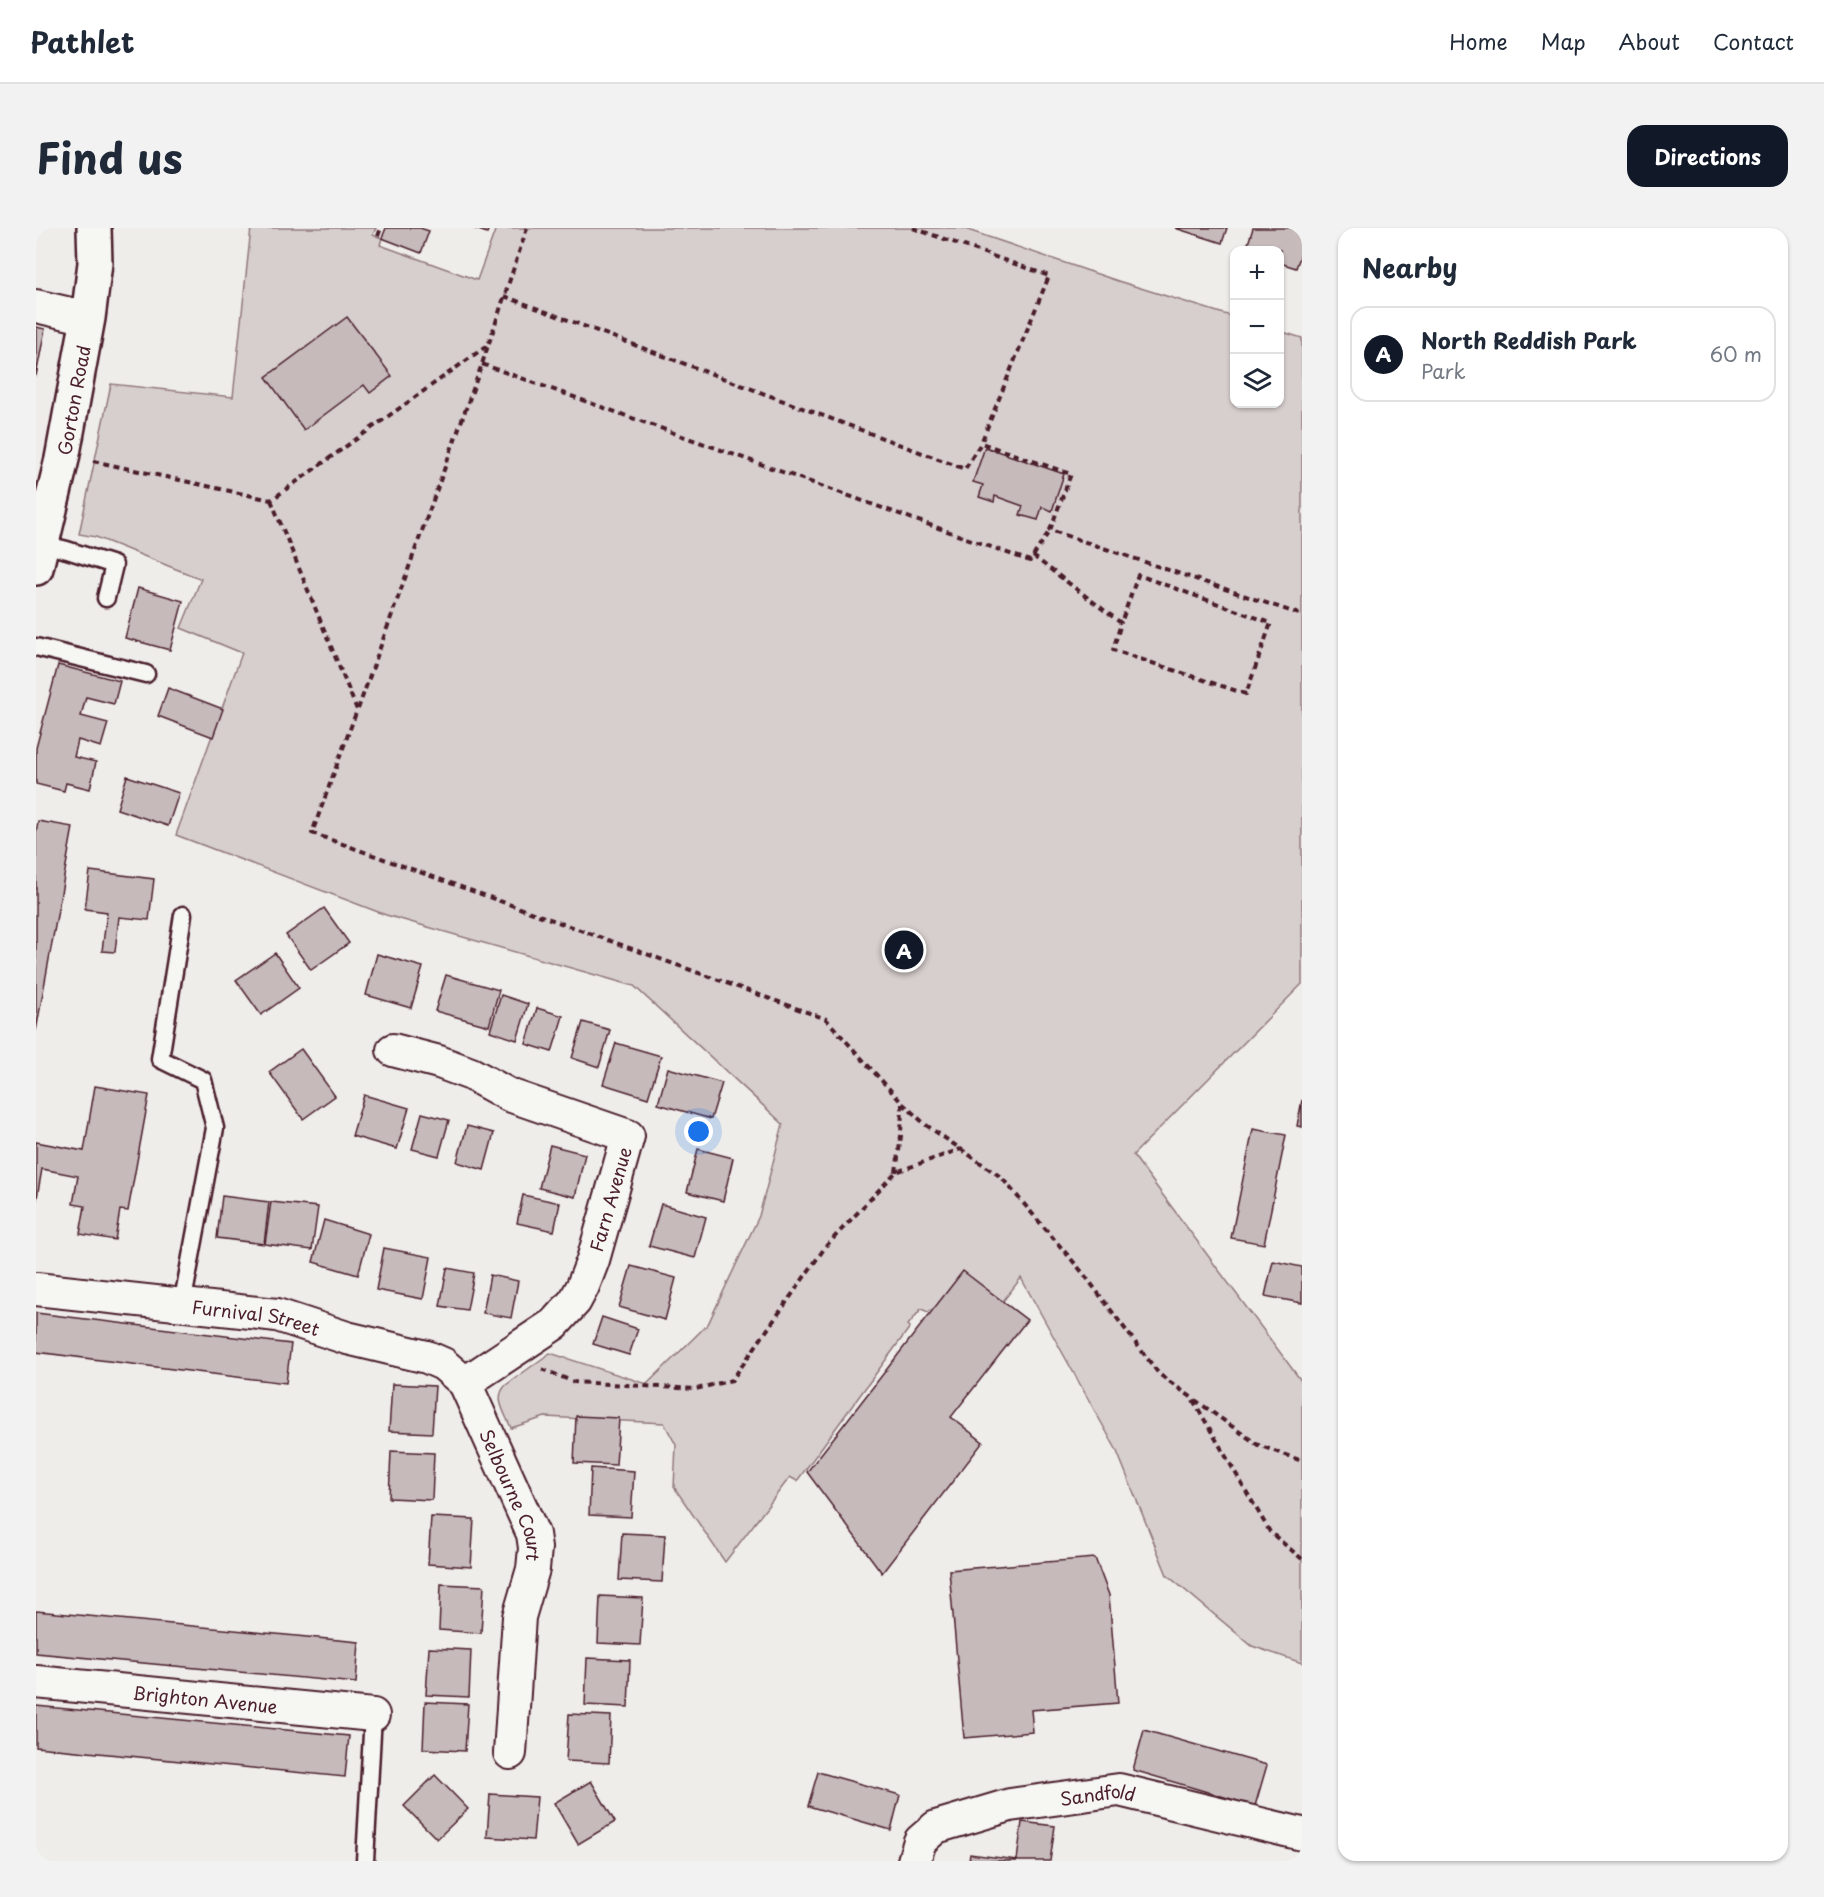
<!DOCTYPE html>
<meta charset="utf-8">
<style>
body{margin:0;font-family:"Playpen Sans",sans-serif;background:#f2f2f3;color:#1f2937}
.controls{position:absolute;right:18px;top:18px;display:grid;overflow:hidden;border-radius:12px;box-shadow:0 2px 4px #0004}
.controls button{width:54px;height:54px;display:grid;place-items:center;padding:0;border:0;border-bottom:2px solid #e0e1e3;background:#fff;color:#1f2937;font:30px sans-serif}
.you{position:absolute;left:663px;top:904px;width:21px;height:21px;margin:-15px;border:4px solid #fff;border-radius:50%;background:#1a73e8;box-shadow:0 0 0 9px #1a73e833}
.badge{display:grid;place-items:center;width:39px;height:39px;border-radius:50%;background:#111827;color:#fff;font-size:20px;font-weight:700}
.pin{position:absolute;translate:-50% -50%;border:3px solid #fff;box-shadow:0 2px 6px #0006}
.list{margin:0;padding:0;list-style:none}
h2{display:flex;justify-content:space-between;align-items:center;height:78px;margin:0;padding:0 24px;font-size:26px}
h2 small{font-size:20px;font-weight:400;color:#747a83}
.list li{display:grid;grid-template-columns:39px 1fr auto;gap:18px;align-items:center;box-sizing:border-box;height:96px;margin:0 12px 12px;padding:0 12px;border:2px solid #e0e1e3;border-radius:18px}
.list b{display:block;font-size:22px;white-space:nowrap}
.list p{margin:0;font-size:20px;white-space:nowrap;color:#747a83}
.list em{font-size:20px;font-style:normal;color:#747a83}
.icon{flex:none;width:33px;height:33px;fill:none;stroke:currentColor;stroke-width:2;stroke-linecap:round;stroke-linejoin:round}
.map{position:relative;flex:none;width:1266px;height:1633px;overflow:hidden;border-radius:18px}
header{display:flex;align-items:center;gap:36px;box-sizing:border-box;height:84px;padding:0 30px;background:#fff;border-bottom:2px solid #e0e1e3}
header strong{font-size:28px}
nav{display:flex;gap:33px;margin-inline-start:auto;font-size:21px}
.intro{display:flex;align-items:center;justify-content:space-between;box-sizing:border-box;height:144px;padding:0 36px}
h1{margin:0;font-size:42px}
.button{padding:15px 27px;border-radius:18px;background:#111827;color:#fff;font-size:21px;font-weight:700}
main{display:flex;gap:36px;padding:0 36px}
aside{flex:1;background:#fff;border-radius:18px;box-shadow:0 2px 4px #0004}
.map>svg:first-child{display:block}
</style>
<header>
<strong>Pathlet</strong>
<nav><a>Home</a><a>Map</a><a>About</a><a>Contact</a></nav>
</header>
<div class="intro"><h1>Find us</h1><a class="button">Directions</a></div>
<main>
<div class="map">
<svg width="1266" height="1633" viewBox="0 0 1266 1633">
<rect width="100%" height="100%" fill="#efedea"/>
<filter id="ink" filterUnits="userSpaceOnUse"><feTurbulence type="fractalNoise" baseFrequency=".0167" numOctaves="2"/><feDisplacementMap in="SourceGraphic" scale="12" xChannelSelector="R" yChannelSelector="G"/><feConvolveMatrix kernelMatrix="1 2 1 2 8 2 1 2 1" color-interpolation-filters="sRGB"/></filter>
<g filter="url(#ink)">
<path fill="#d7cfce" stroke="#90777c" stroke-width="1.5" d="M215,0h125l-3,7 9,3 -2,7 97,35 19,-52h466l156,53 116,36v87h46v-73l22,7v646l-169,171 169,227v281l-50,-17 -85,-71 -51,-126 -95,-171 -35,45 -34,-27 -24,16 -7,-3 -13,16 2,2 -113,154 -7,-4 -65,85 -51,-75 2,-42 -12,-22 -119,-6 -34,11c-6,-15 -18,-30 -5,-43l44,-32 97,31 61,-60 51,-108 24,-92 -149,-138 -248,-71 -210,-80 66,-182 -61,-25 20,-49 -105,-42 -17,-3 32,-150 122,13z"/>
<g fill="#c6babb" stroke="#4a1f2b" stroke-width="1.5">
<path d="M350,0h34l9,3 -8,22 -39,-15z"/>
<path d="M437,0h16l-2,5z"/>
<path d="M1139,0h52l-5,15z"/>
<path d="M1217,0h38l11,4v19l-6,17 -16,-5v-13h-34z"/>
<path d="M311,89l45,59 -22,17 -6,-8 -60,45 -38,-53z"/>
<path d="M0,99l9,2 -9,47z"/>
<path d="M949,219l79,27 -12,37 -10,-4 -4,13 -18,-5 3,-9 -28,-10 -1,6 -15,-5 4,-12 -10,-3z"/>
<path d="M102,360l45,13 -13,49 -45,-12z"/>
<path d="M22,437l62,16 -6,23 -28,-7 -5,19 27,7 -7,24 -23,-7 -4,17 22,5 -6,27 -24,-6 -2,8 -28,-7v-36z"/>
<path d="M132,460l55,21 -10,28 -55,-21z"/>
<path d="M91,548l52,17 -11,33 -51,-17z"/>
<path d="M2,593l35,6 -37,204v-198z"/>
<path d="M54,643l64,8 -5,41 -30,-3 -4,35 -13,-1 5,-39 -22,-3z"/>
<path d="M288,680l25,35 -38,27 -25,-35z"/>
<path d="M239,725l24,35 -38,27 -25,-35z"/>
<path d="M341,726l46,13 -12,41 -45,-13z"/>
<path d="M410,747l53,15 -10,36 -54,-15z"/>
<path d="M465,767l27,9 -11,36 -27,-9z"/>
<path d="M501,780l26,8 -11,36 -26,-8z"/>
<path d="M547,794l27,8 -11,37 -27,-9z"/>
<path d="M580,815l45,13 -13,42 -45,-14z"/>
<path d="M265,821l34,47 -32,23 -34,-47z"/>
<path d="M632,840l54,15 -11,36 -53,-15z"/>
<path d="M59,858l54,9 -21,116 -8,-1 -5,30 -35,-6 5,-28 -12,-2 5,-28 -36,-7 -6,34v-61l48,9z"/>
<path d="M328,867l45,13 -12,41 -45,-13z"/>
<path d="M1266,872v27l-5,-1z"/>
<path d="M386,885l27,7 -10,36 -27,-7z"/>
<path d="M431,898l27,7 -10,37 -27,-8z"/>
<path d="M1217,901l33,6 -22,109 -33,-6z"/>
<path d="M514,917l35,9 -10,43 -36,-9z"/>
<path d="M662,921l35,9 -10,43 -36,-9z"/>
<path d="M487,967l37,8 -6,28 -37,-8z"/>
<path d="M186,968l47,6 -5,42 -47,-6z"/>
<path d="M235,974l47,5 -6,43 -47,-6z"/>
<path d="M625,976l45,13 -11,41 -46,-12z"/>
<path d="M288,992l45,14 -11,41 -45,-13z"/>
<path d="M348,1020l47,9 -8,42 -47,-9z"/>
<path d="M1237,1033l29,6v36l-37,-7z"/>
<path d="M595,1038l45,12 -11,42 -46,-13z"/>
<path d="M411,1040l27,5 -7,37 -27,-4z"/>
<path d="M927,1043l64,49 -76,97 32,25 -101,131 -75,-101z"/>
<path d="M454,1047l28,6 -7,37 -28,-5z"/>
<path d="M0,1085l255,31 -5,39 -250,-31z"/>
<path d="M566,1089l36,12 -9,26 -36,-11z"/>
<path d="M356,1156l43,2 -3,47 -43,-2z"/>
<path d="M540,1188l43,2 -3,47 -42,-2z"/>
<path d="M355,1223l43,2 -2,47 -43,-2z"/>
<path d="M555,1240l43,3 -3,46 -42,-2z"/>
<path d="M395,1289l43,2 -3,48 -43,-3z"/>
<path d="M586,1305l43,2 -3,47 -43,-2z"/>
<path d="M1059,1330l14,37 9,108 -87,7 2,22 -69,6 -15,-168z"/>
<path d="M405,1356l43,2 -3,47 -42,-3z"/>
<path d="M564,1368l43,2 -3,47 -42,-2z"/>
<path d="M0,1383l323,31 -3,41 -320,-30z"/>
<path d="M393,1420l42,2 -2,47 -43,-2z"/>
<path d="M551,1430l43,2 -2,47 -43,-2z"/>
<path d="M389,1474l43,2 -3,47 -42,-2z"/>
<path d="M0,1478l313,30 -4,41 -309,-30z"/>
<path d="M533,1486l42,2 -2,47 -43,-2z"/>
<path d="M1108,1502l123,35 -12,41 -122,-36z"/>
<path d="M782,1544l82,23 -9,35 -83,-24z"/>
<path d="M399,1547l33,34 -31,30 -33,-33z"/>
<path d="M555,1553l24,41 -37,22 -24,-41z"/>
<path d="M454,1566l47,3 -4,43 -46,-3z"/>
<path d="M986,1594l33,4 -5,35h-81l1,-7 47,6z"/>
</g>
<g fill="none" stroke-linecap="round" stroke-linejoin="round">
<g stroke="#4a1f2b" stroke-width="21">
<g id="lane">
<path d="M6,316l25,6 47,15 -8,33"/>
<path d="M0,419l110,27"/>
<path d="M146,1077l33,-177 -12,-48 -43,-21 23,-144"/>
<path d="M329,1633l8,-146"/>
</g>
</g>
<g stroke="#4a1f2b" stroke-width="36">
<g id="street">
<path d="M0,78l52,12"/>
<path d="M357,822l46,12 32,12 38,21 119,41 -35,124 -10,26 -8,15 -21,23 -89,59"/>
<path id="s1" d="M0,1061l241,26 70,23 80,19 16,7 22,19 68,151 2,14 -2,21 -14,48 -9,136"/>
<path id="s2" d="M0,1454l337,33"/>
<path id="s3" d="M878,1633l6,-20 16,-14 74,-22 109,-15 183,44"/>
</g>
</g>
<g stroke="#4a1f2b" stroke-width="38">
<g id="secondary">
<path id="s4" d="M0,340l26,-109 26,-141 7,-55 -1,-35"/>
</g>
</g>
<g stroke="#4a1f2b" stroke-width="4" stroke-dasharray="6 4.5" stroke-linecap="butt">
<path d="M877,0l136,48 -68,167"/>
<path d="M342,8l3,-8"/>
<path d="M468,68l461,173 16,-26 90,31 -21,56 252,85"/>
<path d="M446,136l548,197 20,-31"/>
<path d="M57,233l178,39 217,-155"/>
<path d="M235,272l86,210 -45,123 514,186 76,84 24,22 75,52 82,96 76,101 99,71 44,16"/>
<path d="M997,328l88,67 -8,27 133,44 25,-71 -133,-48 -17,48"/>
<path d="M322,481l124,-345 45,-136"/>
<path d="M860,944l5,-36 1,-32"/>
<path d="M506,1141l32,13 122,7 36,-9 94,-134 70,-74 65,-23"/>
<path d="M1157,1172l77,132 32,27"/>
</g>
<use href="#lane" stroke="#f6f6f2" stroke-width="16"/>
<use href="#street" stroke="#f6f6f2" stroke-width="32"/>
<use href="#secondary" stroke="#f6f6f2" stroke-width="33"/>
</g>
</g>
<g text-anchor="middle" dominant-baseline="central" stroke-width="4.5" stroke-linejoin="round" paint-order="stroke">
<g font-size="18" fill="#4a1f2b" stroke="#f6f6f2">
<text stroke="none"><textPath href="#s4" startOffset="172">Gorton Road</textPath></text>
<text transform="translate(574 971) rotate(-74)">Farn Avenue</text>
<text stroke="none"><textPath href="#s1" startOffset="222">Furnival Street</textPath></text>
<text stroke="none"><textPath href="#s1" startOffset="567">Selbourne Court</textPath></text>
<text stroke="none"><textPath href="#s2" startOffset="170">Brighton Avenue</textPath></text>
<text stroke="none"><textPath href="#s3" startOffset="208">Sandfold</textPath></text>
</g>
</g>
</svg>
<div class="controls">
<button>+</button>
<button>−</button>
<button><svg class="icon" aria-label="layers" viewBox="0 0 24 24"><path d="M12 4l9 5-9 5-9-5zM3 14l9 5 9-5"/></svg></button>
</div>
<div class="you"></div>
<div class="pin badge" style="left:868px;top:722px">A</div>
</div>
<aside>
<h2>Nearby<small></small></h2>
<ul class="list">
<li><span class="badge">A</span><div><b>North Reddish Park</b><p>Park</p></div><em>60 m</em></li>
</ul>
</aside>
</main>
